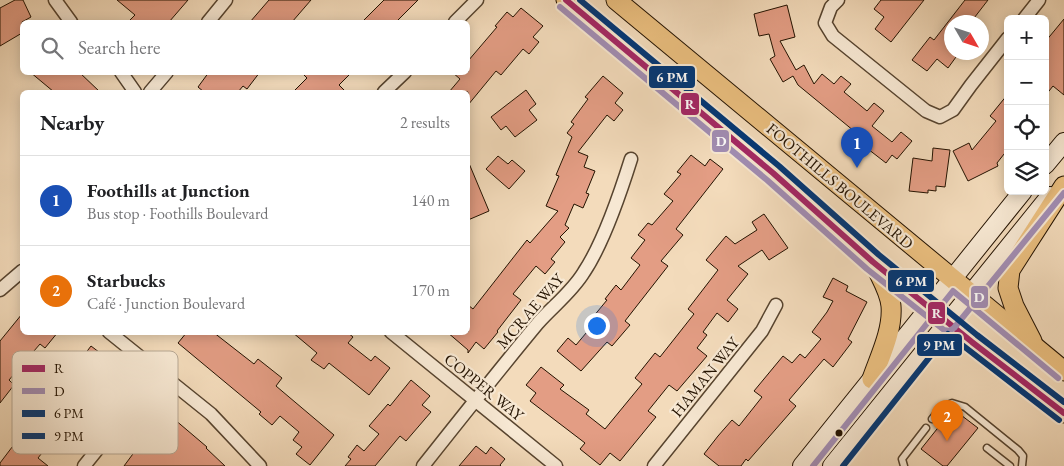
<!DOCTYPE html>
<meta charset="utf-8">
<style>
body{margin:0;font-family:"EB Garamond",serif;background:#f2f2f2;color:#202124}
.controls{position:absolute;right:15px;top:15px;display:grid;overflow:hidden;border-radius:8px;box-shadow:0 2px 12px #0003}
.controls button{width:45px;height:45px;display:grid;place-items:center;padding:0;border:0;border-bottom:1px solid #e0e0e0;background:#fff;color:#202124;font:25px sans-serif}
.compass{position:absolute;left:944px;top:15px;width:45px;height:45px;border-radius:50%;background:#fff;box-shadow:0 2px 12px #0003;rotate:129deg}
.you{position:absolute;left:596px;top:325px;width:18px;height:18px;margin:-12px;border:4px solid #fff;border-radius:50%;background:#1a73e8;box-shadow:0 0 0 8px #1a73e833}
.badge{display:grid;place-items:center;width:32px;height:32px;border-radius:50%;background:#2563eb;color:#fff;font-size:16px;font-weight:700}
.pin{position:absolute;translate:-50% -41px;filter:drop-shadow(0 1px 2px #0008)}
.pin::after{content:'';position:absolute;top:26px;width:18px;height:15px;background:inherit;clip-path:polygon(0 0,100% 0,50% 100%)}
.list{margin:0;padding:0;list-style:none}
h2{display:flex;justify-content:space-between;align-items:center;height:65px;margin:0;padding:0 20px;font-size:21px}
h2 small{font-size:16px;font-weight:400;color:#757577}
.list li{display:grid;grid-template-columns:32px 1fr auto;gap:15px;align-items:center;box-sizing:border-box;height:90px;padding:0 20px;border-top:1px solid #e0e0e0}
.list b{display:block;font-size:19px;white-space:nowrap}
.list p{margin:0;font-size:16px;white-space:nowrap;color:#757577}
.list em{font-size:16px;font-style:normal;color:#757577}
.icon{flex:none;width:28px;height:28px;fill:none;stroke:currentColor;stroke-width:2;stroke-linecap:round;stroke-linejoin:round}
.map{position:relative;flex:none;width:1064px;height:466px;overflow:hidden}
.search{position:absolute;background:#fff;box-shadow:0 2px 12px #0003;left:20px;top:20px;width:450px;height:55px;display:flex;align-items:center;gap:12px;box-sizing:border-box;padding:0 18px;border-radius:8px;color:#757577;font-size:19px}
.panel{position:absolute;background:#fff;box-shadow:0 2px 12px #0003;left:20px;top:90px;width:450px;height:245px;border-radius:8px}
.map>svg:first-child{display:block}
</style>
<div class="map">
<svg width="1064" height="466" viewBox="0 0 1064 466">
<rect width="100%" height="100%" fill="#f3dbbb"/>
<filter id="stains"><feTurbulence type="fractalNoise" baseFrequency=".004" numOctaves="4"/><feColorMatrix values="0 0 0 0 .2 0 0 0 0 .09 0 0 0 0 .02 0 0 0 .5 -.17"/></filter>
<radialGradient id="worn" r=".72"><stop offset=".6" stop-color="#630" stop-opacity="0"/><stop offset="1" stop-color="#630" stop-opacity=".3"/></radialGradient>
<g fill="#e39d84" stroke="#231200">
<path d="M15,0h8l8,17 -9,5v11l-22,13v-38z"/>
<path d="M117,0h71l-19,22h-41l7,-7z"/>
<path d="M269,0h42l-19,22h-42z"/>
<path d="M384,0h34l-22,22h-34z"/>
<path d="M881,0h43l-33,42 -16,-13 9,-12 -10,-8z"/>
<path d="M965,0h23l-17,22h-19v31l4,4 -8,11 -11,-9 -10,12 -15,-11 18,-23 4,3z"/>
<path d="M787,5l8,32 -15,4 16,29 8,-5 10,19 8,-10 12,10 7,-8 10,8 -7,8 23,19 7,-8 10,8 -12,15 20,16 9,-10 11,9 -15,18 -5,-4 -6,8 -18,-14 3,-4 -73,-60 -5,-9 -10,6 -13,-23 5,-3 -6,-22 -10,2 -5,-22z"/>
<path d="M521,8l22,18 -10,11 6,5 -10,12 -6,-5 -22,26 -5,-4 -28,34v-13h-19l11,-13 -8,-7h16v-11l29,-34 -2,-1 12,-14 6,5z"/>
<path d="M1064,19v76l-11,-9 -8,10v-54z"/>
<path d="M30,72h49l21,20h-46z"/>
<path d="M209,72h51l-13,17 -4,-3 -5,6h-34l-6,-5z"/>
<path d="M301,72h51l-13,13 7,7h-53l14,-14z"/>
<path d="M603,76l20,17 -8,10 8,7 -9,11 -7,-6 -29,37 10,4 -4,11 11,4 -9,22 3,1 -6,14 -9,-4 -9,21 4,3 -9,9 5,5 -14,17 4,3 -10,12 -9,-8 -23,28 8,6 -24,31 1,1 -14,17 -8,-7 -8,11v-3l-21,-18h21v-27l5,4 54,-69 3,3 28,-32 -12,-5 13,-30 -3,-1 16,-38 -5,-4 7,-9 -3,-2 17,-23 -3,-2z"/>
<path d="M526,90l10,14 -7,6 8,10 -22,17 -9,-11 -5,4 -10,-13z"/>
<path d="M1008,94v55l-11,14 1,3 -30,15 -15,-30 16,-8 3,7 24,-29 -6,-5z"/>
<path d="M933,148l17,2 -5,37 -9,-1v5l-8,-1v3l-19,-2 4,-33 19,3z"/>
<path d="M691,155l14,11 5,-7 13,10 -47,60 7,6 -22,26 7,5 -43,55 5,4 -18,21 -5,-4 -26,29 -24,-20 11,-13 8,7 21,-25 -4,-3 14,-17 -2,-1 11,-14 5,5 19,-25 -9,-7 14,-18 -7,-5 10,-12 4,2 21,-24 -9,-7 17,-20 -4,-2z"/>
<path d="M498,156l10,8 4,-4 13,11 -16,18 -23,-20z"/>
<path d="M468,161l21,50 -21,9z"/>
<path d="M764,214l24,34 -19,12 -7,-10 -24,16 10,8 -21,26 11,9 -10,13 -11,-9 -14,19 4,3 -10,13 10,8 -30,35 -8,-6 -21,26 8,6 -36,44 -10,-8 -10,12 -20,-16 5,-6 -55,-42 6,-8 -10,-8 15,-18 23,18 -4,4 29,21 -3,4 19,15 37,-45 -7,-6 20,-25 5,4 34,-43 -6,-5 30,-39 -12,-10 20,-24 9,8 22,-14 -5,-8z"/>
<path d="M833,278l15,8 -2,5 21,11 -19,37 4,3 -19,25 -9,-8 -35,41 7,6 -48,55 -2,-2 -5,7h-22l-15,-12 14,-18 14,-16 7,6 23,-29 -8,-6 29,-35 9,7 8,-9 5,4 16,-19 -9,-7 15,-20 6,-11 -10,-4z"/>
<path d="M22,314v18h36l-13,16 -5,-4 -31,36 5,5 -14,18v-62z"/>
<path d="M187,332h26l41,32 4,-5 24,19 -6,8 58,49 -24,30 -14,-11 6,-7 -9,-7 6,-8 -19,-16 -8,9 -13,-11 2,-2 -83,-69z"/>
<path d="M292,332h55l6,5 -5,6 23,18 4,-5 15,12 -21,27 -40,-32 -5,6 -13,-9 6,-7z"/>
<path d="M91,346l25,19 -9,12 8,7 -50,58 -9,-7 -18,23 10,8h-48v-3l25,-33 5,4 26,-31 -5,-4z"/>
<path d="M411,380l19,16 -8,9 9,7 -25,29 -6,-5 -25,30h-30l6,-7 -3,-2 9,-12 7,6 15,-17 -10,-8 19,-22 2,2z"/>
<path d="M953,409l25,19 -31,38h-4l-22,-17z"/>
<path d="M174,419l33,28 -1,1 19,18h-101l17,-23 -3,-3 17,-20 10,9z"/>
<path d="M476,446l10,8 5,-7 14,12 -5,6 1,1h-42z"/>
</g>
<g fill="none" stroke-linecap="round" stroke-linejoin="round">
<g stroke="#57442f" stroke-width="9">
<g id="lane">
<path d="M932,419l9,-11 11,-5 13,4 53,43 5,6 -1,10"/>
<path d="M987,448l23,18"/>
<path d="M904,466l-2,-7 24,-31"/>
</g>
</g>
<g stroke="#57442f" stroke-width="15">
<g id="street">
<path d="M55,0l16,22"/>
<path d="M838,0l-7,7 -6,16 8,13 93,75 14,6 13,-7 18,-25 37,-47"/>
<path d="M1024,19l15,-19"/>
<path d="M208,22l18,-22"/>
<path d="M455,22l22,-22"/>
<path d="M121,72l14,20"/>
<path d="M150,92l17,-20"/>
<path d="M384,92l21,-20"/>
<path d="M0,290l22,-19"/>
<path d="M109,332l102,82 49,52"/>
<path d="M391,332l165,134"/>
<path d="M84,466l75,-93"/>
<path d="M423,466c38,-48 76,-96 115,-143 15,-17 34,-31 46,-51 20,-30 36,-78 47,-113"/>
<path d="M654,466l108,-135 14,-26"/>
</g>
</g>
<g stroke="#231200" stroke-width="20">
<g id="secondary">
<path d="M1045,165l19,-23"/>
<path d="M802,466l221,-275"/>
<path d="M832,466l218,-270"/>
</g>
</g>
<g stroke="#231200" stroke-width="21">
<g id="primary">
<path d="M566,0l207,173 100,89 99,80 92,71"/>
<path d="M616,0l448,371"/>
<path d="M1032,341l-18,-35 -6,-18 2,-18 54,-84"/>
<path d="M872,379c8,-23 21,-49 19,-73 -1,-14 -10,-28 -16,-41"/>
</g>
</g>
<use href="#lane" stroke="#f7e8d3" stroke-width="6"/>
<use href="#street" stroke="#f7e8d3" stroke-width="12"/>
<use href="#secondary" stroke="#f7e8d3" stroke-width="18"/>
<use href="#primary" stroke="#eabe7e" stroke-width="19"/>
<g stroke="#f7e8d3" stroke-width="10">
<path id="bus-1" d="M566,0l207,173 100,89 99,80 92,71"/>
</g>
<g stroke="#f7e8d3" stroke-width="10">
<g id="bus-2">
<path d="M560,7l207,173 100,89 77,61 5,1 5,-3 110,-135"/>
<path d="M813,466l140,-175 105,87"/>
</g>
</g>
<g stroke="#f7e8d3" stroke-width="10">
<path id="bus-3" d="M580,0l199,166 100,89 98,80 87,67"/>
</g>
<g stroke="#f7e8d3" stroke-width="10">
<path id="bus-4" d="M843,466l105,-132 111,86"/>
</g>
<use href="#bus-1" stroke="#a42764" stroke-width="6"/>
<use href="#bus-2" stroke="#a18db4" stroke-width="6"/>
<use href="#bus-3" stroke="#003676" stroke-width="6"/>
<use href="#bus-4" stroke="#003676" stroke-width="6"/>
</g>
<circle fill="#231200" stroke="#f7e8d3" stroke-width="2" cx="839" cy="433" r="4.5"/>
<g text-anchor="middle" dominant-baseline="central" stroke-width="4.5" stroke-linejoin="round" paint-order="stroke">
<g font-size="16" fill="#231200" stroke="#f7e8d3">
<text transform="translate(840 186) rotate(40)">FOOTHILLS BOULEVARD</text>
<text transform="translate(530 311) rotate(-49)">MCRAE WAY</text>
<text transform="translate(705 377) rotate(-51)">HAMAN WAY</text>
<text transform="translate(484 387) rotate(39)">COPPER WAY</text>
</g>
</g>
<rect x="12" y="351" width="166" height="103" rx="8" fill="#f7e8d3" stroke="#b7a894" stroke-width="1"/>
<rect x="22" y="365" width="23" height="7" fill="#a42764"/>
<rect x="22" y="388" width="23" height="6" fill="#a18db4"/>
<rect x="22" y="410" width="23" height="7" fill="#003676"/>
<rect x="22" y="433" width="23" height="6" fill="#003676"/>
<g font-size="14" fill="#231200">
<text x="54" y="373">R</text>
<text x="54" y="396">D</text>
<text x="54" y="418">6 PM</text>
<text x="54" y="441">9 PM</text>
</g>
<g stroke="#f7e8d3" stroke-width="2">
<rect x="648" y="65" width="48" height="24" rx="5" fill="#003676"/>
<rect x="680" y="92" width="20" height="24" rx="5" fill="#a42764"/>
<rect x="711" y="129" width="19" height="24" rx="5" fill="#a18db4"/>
<rect x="887" y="269" width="48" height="24" rx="5" fill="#003676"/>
<rect x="970" y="285" width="19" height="24" rx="5" fill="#a18db4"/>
<rect x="927" y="301" width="19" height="24" rx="5" fill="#a42764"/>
<rect x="916" y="333" width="47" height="24" rx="5" fill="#003676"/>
</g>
<g font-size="14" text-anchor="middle" font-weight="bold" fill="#fff">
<text x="672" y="82">6 PM</text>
<text x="690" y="109">R</text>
<text x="721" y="146">D</text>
<text x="911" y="286">6 PM</text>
<text x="979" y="302">D</text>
<text x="937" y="318">R</text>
<text x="939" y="350">9 PM</text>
</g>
<rect width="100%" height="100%" filter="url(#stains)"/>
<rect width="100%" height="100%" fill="url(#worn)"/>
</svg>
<div class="controls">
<button>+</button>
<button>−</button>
<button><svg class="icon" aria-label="locate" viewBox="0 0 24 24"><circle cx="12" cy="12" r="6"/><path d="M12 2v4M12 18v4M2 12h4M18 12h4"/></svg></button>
<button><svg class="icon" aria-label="layers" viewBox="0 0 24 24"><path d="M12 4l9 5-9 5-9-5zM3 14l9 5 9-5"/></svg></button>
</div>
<svg class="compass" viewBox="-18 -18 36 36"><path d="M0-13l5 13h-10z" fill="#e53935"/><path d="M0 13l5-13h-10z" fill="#757577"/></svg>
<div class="you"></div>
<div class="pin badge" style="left:857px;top:168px;background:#1a4fb4">1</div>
<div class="pin badge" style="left:947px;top:441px;background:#e8710a">2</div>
<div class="search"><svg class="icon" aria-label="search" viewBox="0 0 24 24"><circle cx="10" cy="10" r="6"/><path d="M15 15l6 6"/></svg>Search here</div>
<section class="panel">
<h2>Nearby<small>2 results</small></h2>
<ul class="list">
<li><span class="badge" style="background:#1a4fb4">1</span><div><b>Foothills at Junction</b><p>Bus stop · Foothills Boulevard</p></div><em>140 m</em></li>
<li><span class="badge" style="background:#e8710a">2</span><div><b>Starbucks</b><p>Café · Junction Boulevard</p></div><em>170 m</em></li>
</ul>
</section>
</div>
